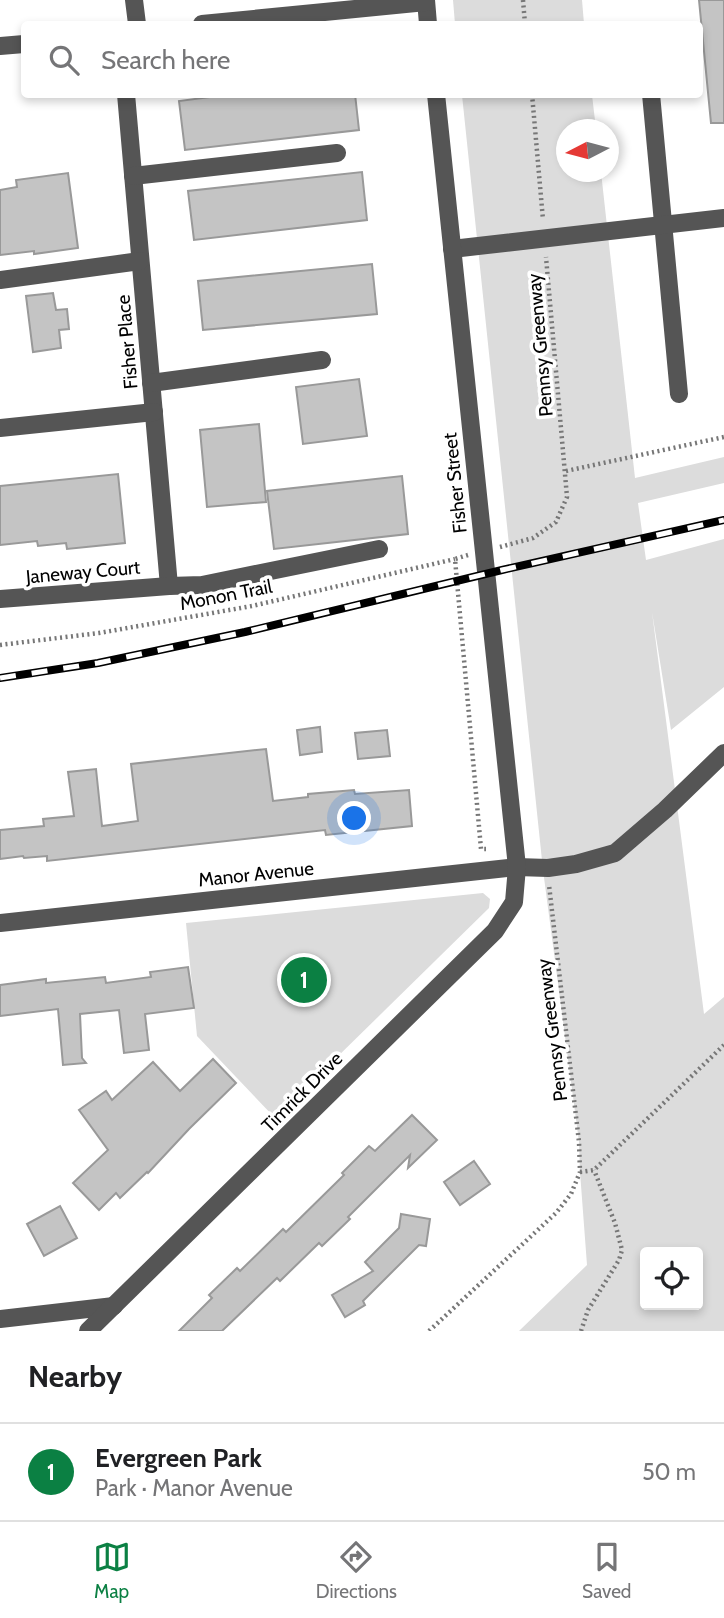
<!DOCTYPE html>
<meta charset="utf-8">
<style>
body{margin:0;font-family:Cabin,sans-serif;background:#f2f2f2;color:#202124}
.controls{position:absolute;right:21px;bottom:21px;display:grid;overflow:hidden;border-radius:7px;box-shadow:0 4px 10px #0003}
.controls button{width:63px;height:63px;display:grid;place-items:center;padding:0;border:0;border-bottom:2px solid #e0e0e0;background:#fff;color:#202124;font:35px sans-serif}
.compass{position:absolute;left:556px;top:119px;width:63px;height:63px;border-radius:50%;background:#fff;box-shadow:0 4px 10px #0003;rotate:264deg}
.you{position:absolute;left:355px;top:819px;width:24px;height:24px;margin:-18px;border:5px solid #fff;border-radius:50%;background:#1a73e8;box-shadow:0 0 0 10px #1a73e833}
.badge{display:grid;place-items:center;width:46px;height:46px;border-radius:50%;background:#0b8043;color:#fff;font-size:23px;font-weight:700}
.pin{position:absolute;translate:-50% -50%;border:4px solid #fff;box-shadow:0 2px 7px #0006}
.list{margin:0;padding:0;list-style:none}
h2{display:flex;justify-content:space-between;align-items:center;height:91px;margin:0;padding:0 28px;font-size:30px}
h2 small{font-size:23px;font-weight:400;color:#757577}
.list li{display:grid;grid-template-columns:46px 1fr auto;gap:21px;align-items:center;box-sizing:border-box;height:98px;padding:0 28px;border-top:2px solid #e0e0e0}
.list b{display:block;font-size:26px;white-space:nowrap}
.list p{margin:0;font-size:23px;white-space:nowrap;color:#757577}
.list em{font-size:23px;font-style:normal;color:#757577}
.icon{flex:none;width:38px;height:38px;fill:none;stroke:currentColor;stroke-width:2;stroke-linecap:round;stroke-linejoin:round}
.map{position:relative;flex:none;width:724px;height:1331px;overflow:hidden}
.search{position:absolute;background:#fff;box-shadow:0 4px 10px #0003;left:21px;right:21px;top:21px;height:77px;display:flex;align-items:center;gap:18px;box-sizing:border-box;padding:0 24px;border-radius:7px;color:#757577;font-size:26px}
.sheet{height:189px;background:#fff}
nav{display:flex;justify-content:space-around;align-items:center;box-sizing:border-box;height:98px;border-top:2px solid #e0e0e0;background:#fff;font-size:19px;color:#757577}
nav a{display:grid;justify-items:center;gap:4px}
nav .on{color:#0b8043}
.map>svg:first-child{display:block}
</style>
<div class="map">
<svg width="724" height="1331" viewBox="0 0 724 1331">
<rect width="100%" height="100%" fill="#fff"/>
<g fill="#dcdcdc" fill-rule="evenodd">
<path d="M453,0h129l2,24h-129z"/>
<path d="M462,95h130l4,34 -30,1v42h35l34,306 89,-21v26l-86,20 8,57 78,-21v148l-53,43 -19,-118 52,402 20,-17v334h-205l68,-66 -7,-93 -1,-30 -36,-272zM645,1252h53v53h-53z"/>
<path d="M483,893l7,6 -1,9 -214,210 -78,-82 -11,-113z"/>
</g>
<g fill="#c4c4c4" stroke="#999" stroke-width="2">
<path d="M699,0h25v123h-13z"/>
<path d="M233,94h122l4,36 -174,20 -6,-49z"/>
<path d="M362,172l5,48 -173,20 -6,-49z"/>
<path d="M68,173l10,75 -44,6v-3l-34,4v-65l17,-3 -1,-7z"/>
<path d="M372,264l5,50 -174,16 -5,-49z"/>
<path d="M53,293l3,17 11,-1 2,20 -10,1 2,18 -28,4 -7,-56z"/>
<path d="M359,379l8,57 -64,8 -7,-57z"/>
<path d="M259,424l7,78 -59,5 -7,-77z"/>
<path d="M118,474l7,69 -58,6 -1,-6 -28,3 -1,-5 -37,4v-59z"/>
<path d="M402,476l6,58 -134,15 -7,-58z"/>
<path d="M320,727l2,25 -22,3 -3,-25z"/>
<path d="M387,730l3,26 -32,3 -3,-26z"/>
<path d="M266,749l7,52 35,-4v-3l46,-4 1,4 54,-4 3,36 -86,9 -1,-5 -278,31v-5l-23,2 -1,-2 -23,3v-29l44,-4 -1,-7 31,-3 -6,-44 28,-3 6,57 36,-5 -7,-57z"/>
<path d="M188,967l6,41 -49,6 4,36 -25,3 -5,-43 -39,4 2,44 4,5 -23,2 -5,-56 -58,7v-31l46,-6v4l59,-6 1,6 45,-6 -1,-5z"/>
<path d="M213,1059l23,24 -47,46 -41,44 -1,-1 -27,26 -4,-5 -17,17 -26,-27 35,-33 -29,-40 27,-19 6,9 41,-38 27,29z"/>
<path d="M412,1115l25,25 -29,28 2,-13 -62,62 2,2 -28,27 -3,-3 -39,38 -3,-3 -55,53h-43l33,-33 -3,-3 28,-27 3,3 43,-42 3,3 58,-57 -2,-2 27,-27 6,5z"/>
<path d="M474,1161l16,23 -30,21 -16,-23z"/>
<path d="M60,1206l17,32 -33,18 -17,-32z"/>
<path d="M401,1214l29,5 -4,27 -7,-1 -56,56 2,4 -20,12 -13,-22 41,-24 -8,-9 34,-34z"/>
</g>
<g fill="none" stroke-linecap="round" stroke-linejoin="round">
<g stroke="#777" stroke-width="4.5" stroke-dasharray="2 3.5" stroke-linecap="butt">
<path d="M523,0l2,24"/>
<path d="M532,94l11,126"/>
<path d="M566,471l158,-34"/>
<path d="M500,547l33,-9 23,-16 11,-25 -21,-240"/>
<path d="M468,555l-13,4 26,290h5"/>
<path d="M0,645l99,-12 153,-27 203,-47"/>
<path d="M580,1172l14,-2 130,-125"/>
<path d="M429,1331l127,-118 15,-19 9,-22 -1,-30 -30,-257"/>
<path d="M581,1331l7,-21 31,-50 3,-10 -7,-27 -21,-53"/>
</g>
<g stroke="#555" stroke-width="18">
<path d="M134,0l3,24"/>
<path d="M426,0l2,24"/>
<path d="M202,24l224,-22"/>
<path d="M0,46l24,-2"/>
<path d="M126,94l43,492"/>
<path d="M651,94l28,300"/>
<path d="M133,176l204,-23"/>
<path d="M452,249l272,-31"/>
<path d="M0,280l140,-19"/>
<path d="M151,383l171,-23"/>
<path d="M0,428l154,-16"/>
<path d="M0,599l169,-13 33,-1 177,-36"/>
<path d="M0,923l517,-56 31,1 28,-4 39,-11 50,-43 59,-57"/>
<path d="M0,1319l114,-13"/>
<path d="M88,1331l407,-400 19,-29 3,-35 -81,-773"/>
</g>
<g stroke="#000" stroke-width="8">
<path id="rail" d="M0,678l98,-15 147,-31 257,-62 222,-50"/>
</g>
<use href="#rail" stroke="#fff" stroke-width="5" stroke-dasharray="16" stroke-linecap="butt"/>
</g>
<g text-anchor="middle" dominant-baseline="central" stroke-width="7" stroke-linejoin="round" paint-order="stroke">
<g font-size="19" fill="#000" stroke="#fff">
<text transform="translate(127 342) rotate(-95)">Fisher Place</text>
<text transform="translate(540 345) rotate(-95)">Pennsy Greenway</text>
<text transform="translate(455 483) rotate(-96)">Fisher Street</text>
<text transform="translate(83 572) rotate(-5)">Janeway Court</text>
<text transform="translate(226 595) rotate(-11)">Monon Trail</text>
<text transform="translate(256 874) rotate(-6)">Manor Avenue</text>
<text transform="translate(552 1030) rotate(-97)">Pennsy Greenway</text>
<text transform="translate(302 1092) rotate(-45)">Timrick Drive</text>
</g>
</g>
</svg>
<div class="controls">
<button><svg class="icon" aria-label="locate" viewBox="0 0 24 24"><circle cx="12" cy="12" r="6"/><path d="M12 2v4M12 18v4M2 12h4M18 12h4"/></svg></button>
</div>
<svg class="compass" viewBox="-18 -18 36 36"><path d="M0-13l5 13h-10z" fill="#e53935"/><path d="M0 13l5-13h-10z" fill="#757577"/></svg>
<div class="you"></div>
<div class="pin badge" style="left:304px;top:980px">1</div>
<div class="search"><svg class="icon" aria-label="search" viewBox="0 0 24 24"><circle cx="10" cy="10" r="6"/><path d="M15 15l6 6"/></svg>Search here</div>
</div>
<section class="sheet">
<h2>Nearby<small></small></h2>
<ul class="list">
<li><span class="badge">1</span><div><b>Evergreen Park</b><p>Park · Manor Avenue</p></div><em>50 m</em></li>
</ul>
</section>
<nav>
<a class="on"><svg class="icon" aria-label="map" viewBox="0 0 24 24"><path d="M3 6l6-2 6 2 6-2v14l-6 2-6-2-6 2zM9 4v14M15 6v14"/></svg>Map</a>
<a><svg class="icon" aria-label="directions" viewBox="0 0 24 24"><path d="M12 3l9 9-9 9-9-9zM9 14v-3h6M13 9l2 2-2 2"/></svg>Directions</a>
<a><svg class="icon" aria-label="saved" viewBox="0 0 24 24"><path d="M7 4h10v16l-5-4-5 4z"/></svg>Saved</a>
</nav>
